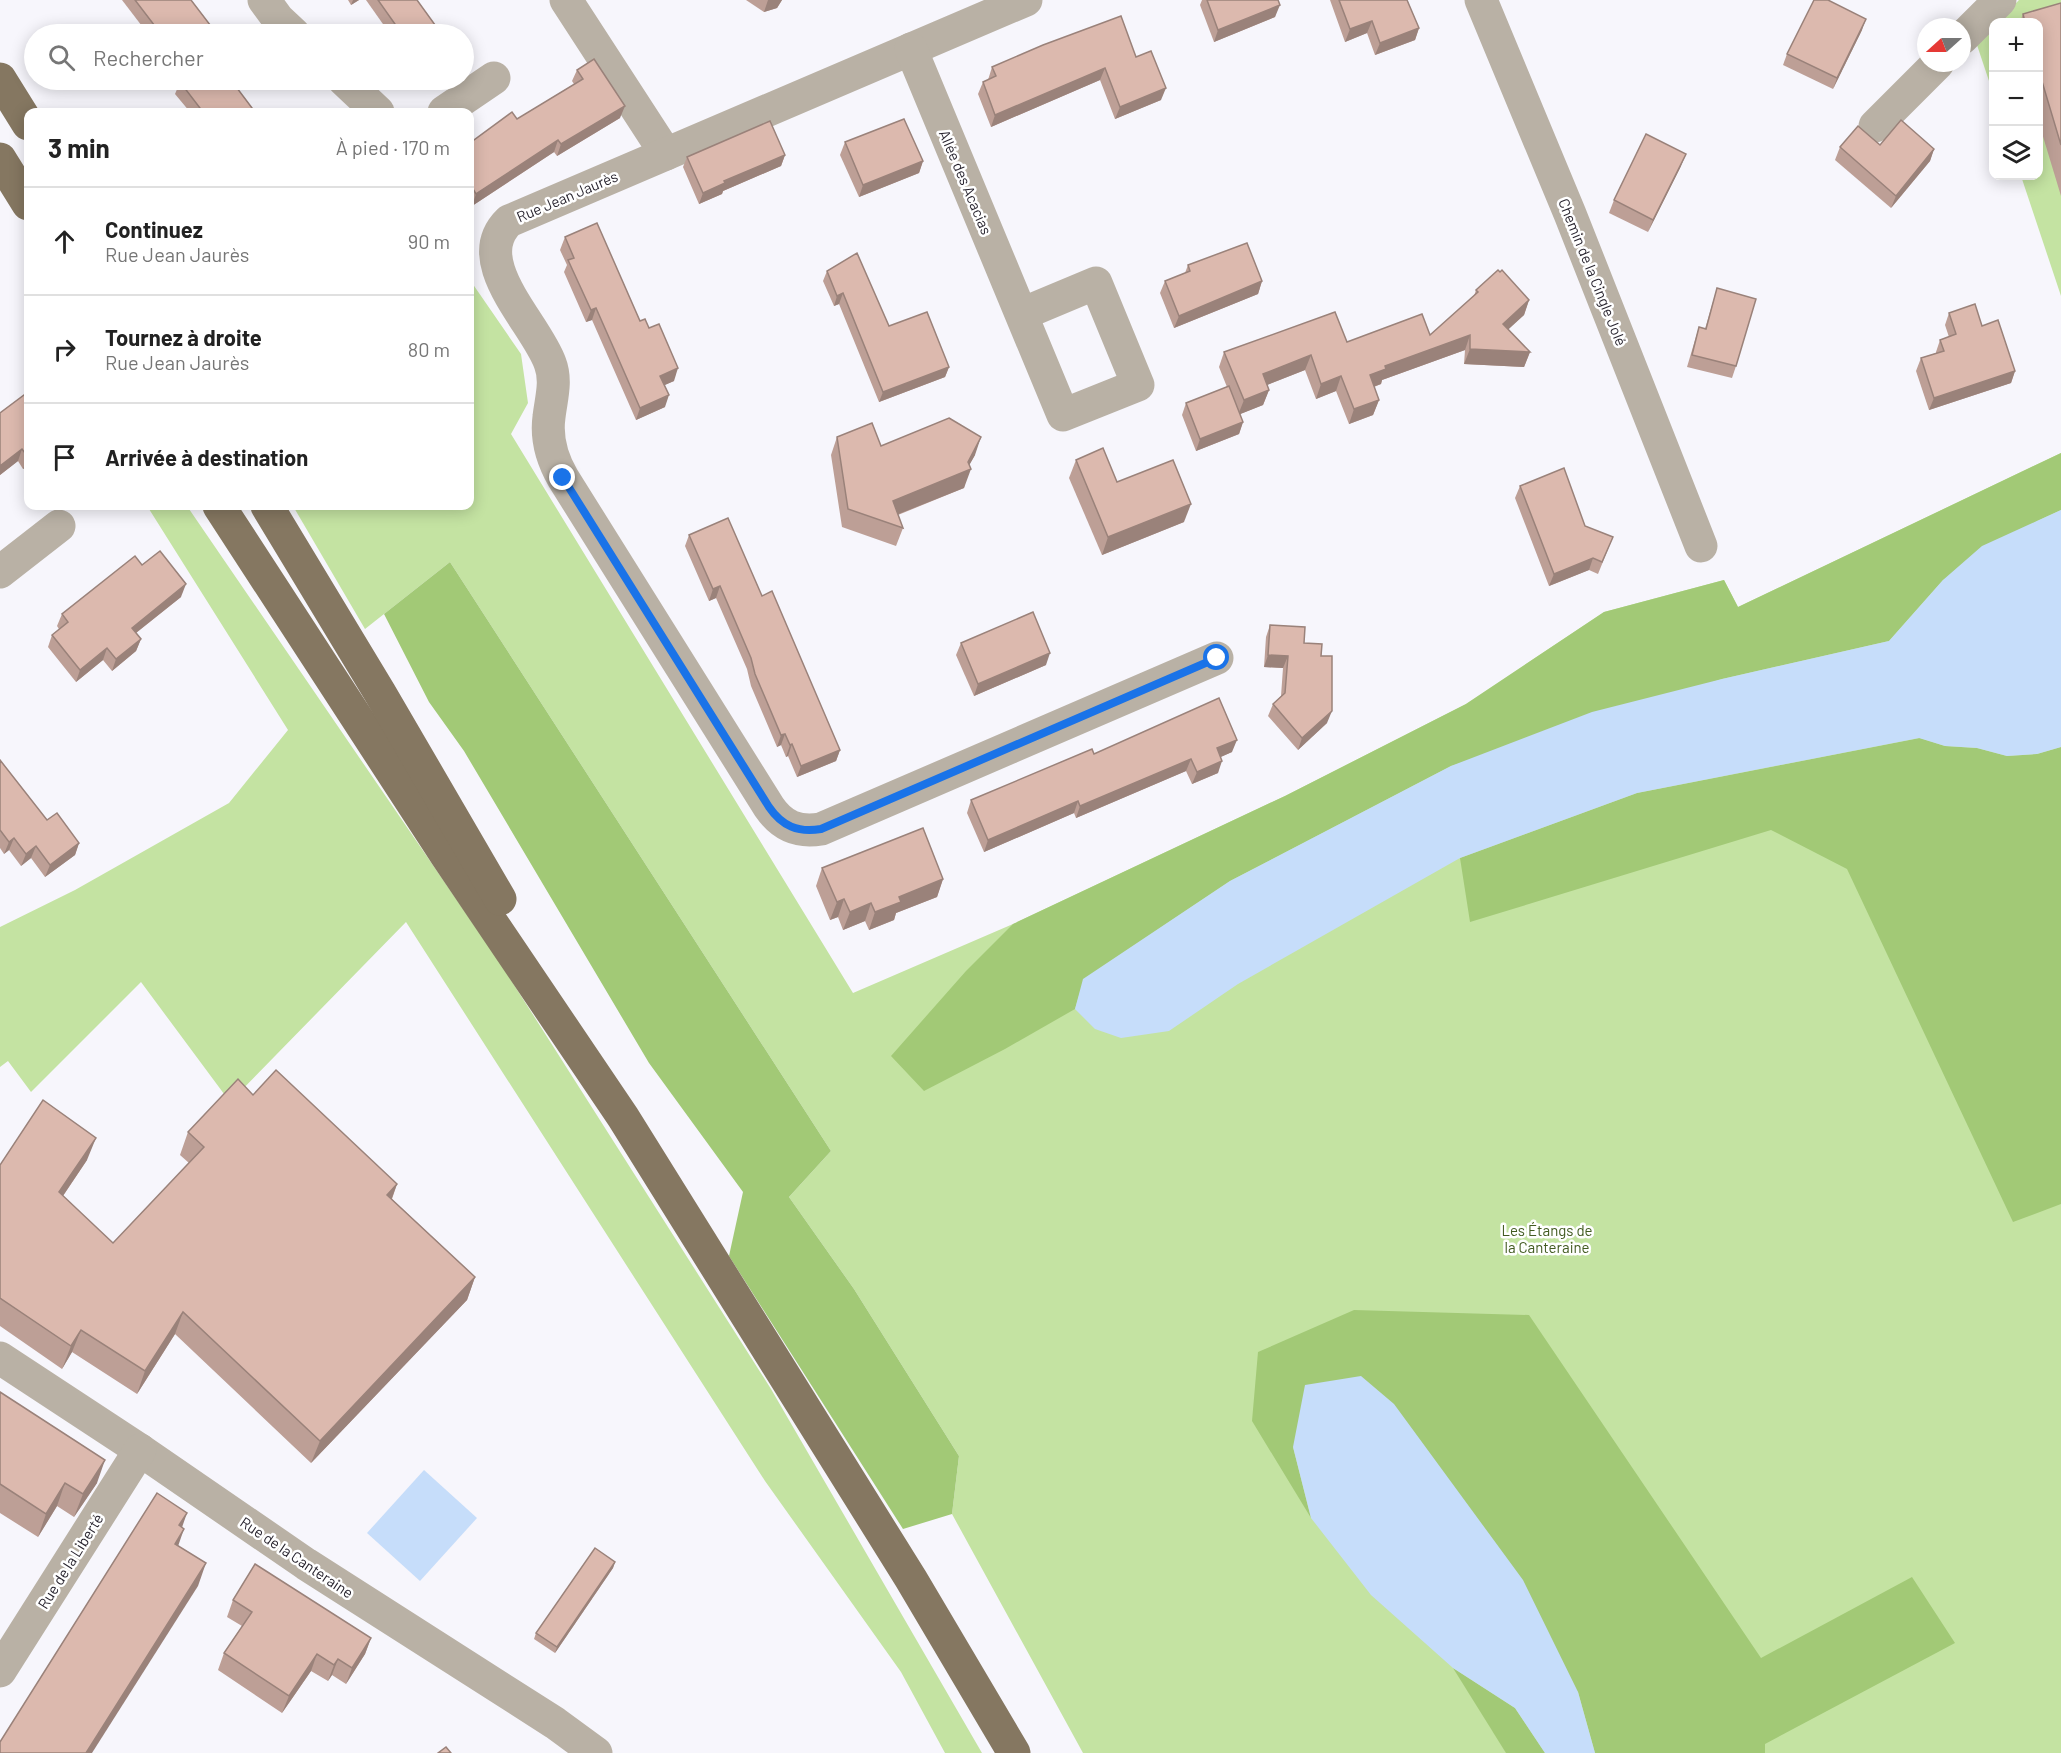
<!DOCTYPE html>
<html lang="fr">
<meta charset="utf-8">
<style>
body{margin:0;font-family:Barlow,sans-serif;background:#f6f6f6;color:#222}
.controls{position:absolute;right:18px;top:18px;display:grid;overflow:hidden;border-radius:12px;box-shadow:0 3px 15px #0003}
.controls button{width:54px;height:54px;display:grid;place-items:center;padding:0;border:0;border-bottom:2px solid #e0e0e0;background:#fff;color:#222;font:30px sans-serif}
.compass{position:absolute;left:1917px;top:18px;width:54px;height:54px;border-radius:50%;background:#fff;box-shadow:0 3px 15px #0003;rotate:249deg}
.stop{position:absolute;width:18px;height:18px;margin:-14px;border:4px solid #1a73e8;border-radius:50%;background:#fff}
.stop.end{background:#1a73e8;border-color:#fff;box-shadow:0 2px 6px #0008}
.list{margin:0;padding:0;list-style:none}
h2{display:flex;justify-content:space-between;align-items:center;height:78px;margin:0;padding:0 24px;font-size:26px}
h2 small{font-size:20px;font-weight:400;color:#767676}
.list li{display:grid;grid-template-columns:39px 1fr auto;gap:18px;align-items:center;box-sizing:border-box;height:108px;padding:0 24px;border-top:2px solid #e0e0e0}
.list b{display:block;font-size:22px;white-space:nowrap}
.list p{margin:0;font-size:20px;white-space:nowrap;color:#767676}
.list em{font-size:20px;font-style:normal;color:#767676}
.icon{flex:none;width:33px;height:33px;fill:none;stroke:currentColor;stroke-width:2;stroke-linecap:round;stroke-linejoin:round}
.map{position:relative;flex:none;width:2061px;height:1753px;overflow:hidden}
.search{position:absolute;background:#fff;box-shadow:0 3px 15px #0003;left:24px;top:24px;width:450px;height:66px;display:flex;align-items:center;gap:15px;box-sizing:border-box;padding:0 21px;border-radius:33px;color:#767676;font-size:22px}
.panel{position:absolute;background:#fff;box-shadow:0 3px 15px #0003;left:24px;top:108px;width:450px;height:402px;border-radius:12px}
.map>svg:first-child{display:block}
</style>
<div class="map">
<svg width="2061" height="1753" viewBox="0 0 2061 1753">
<rect width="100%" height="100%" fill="#f7f6fc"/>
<g fill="#c4e3a2">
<path d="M2019,0h42v296l-40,-120h17v-154h-40z"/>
<path d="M1993,27v66l-16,-48z"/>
<path d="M470,280l51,74 7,49 -17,31 342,559 160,-69 272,-128 181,-92 138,-92 120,-32 14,27 323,-154v1300h-978l-131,-239 7,-58 -105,-167 -65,-92 42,-46 -381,-589 -85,67 -72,-123h177z"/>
<path d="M150,506h37l315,460 269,423 211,364h-37l-44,-81 -136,-191 -359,-559 -176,180 -89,-120 -110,110 -23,-31 -8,6v-140l75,-37 154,-87 59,-73 -139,-221z"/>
</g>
<g fill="#a2c976">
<path d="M2061,453v57l-24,11 -94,59 -54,61 -167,38 -271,87 -221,115 -146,98 -9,30 -70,40 -81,42 -33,-35 75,-85 47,-47 272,-128 181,-92 138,-92 120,-32 14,27z"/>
<path d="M450,562l381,589 -42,46 65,92 105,167 -7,58 -49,15 -174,-273 14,-64 -94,-129 -185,-312 -35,-49 -45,-88z"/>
<path d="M1920,738l25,8 32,2 30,8 30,-2 24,-7v457l-48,18 -166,-353 -76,-39 -301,92 -10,-64 177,-65z"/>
<path d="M1354,1310l175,5 232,343 151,-81 43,66 -190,101v9h-170l-17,-61 -285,-245 18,71 -59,-97 6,-69z"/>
<path d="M1453,1668l62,40 30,45h-39z"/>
</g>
<g fill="#c6ddfa">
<path d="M2061,510v237l-24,7 -30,2 -30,-8 -32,-2 -26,-8 -282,55 -177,65 -222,126 -69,47 -48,7 -26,-9 -20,-20 8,-30 147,-98 221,-115 141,-54 130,-33 167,-38 54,-61 39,-34z"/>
<path d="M1361,1376l33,28 129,176 55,112 17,61h-50l-30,-45 -62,-40 -82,-73 -60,-77 -18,-71 12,-62z"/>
<path d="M424,1470l53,48 -57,63 -53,-48z"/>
</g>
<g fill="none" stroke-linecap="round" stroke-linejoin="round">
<g stroke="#b9b1a5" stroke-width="33">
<path d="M264,0l14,19 16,15"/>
<path d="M566,0l100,154"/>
<path d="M1026,0l-517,221c-42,41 27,102 41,142 7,18 1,36 -1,54 -3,22 3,42 14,61l206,329c13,19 29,26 52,22l396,-171"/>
<path d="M1481,0l89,214 131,332"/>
<path d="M1962,38l38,-38"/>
<path d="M911,49l152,366 75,-30 -42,-102 -74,31"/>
<path d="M344,80l34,32"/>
<path d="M444,112l50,-34"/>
<path d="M1875,126l63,-63"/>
<path d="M0,572l59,-46"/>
<path d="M0,1358l140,92 166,114 249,159 41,30"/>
<path d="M0,1671l140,-221"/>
</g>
<g stroke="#857761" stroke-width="33">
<path d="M0,79l28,45"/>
<path d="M0,159l28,45"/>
<path d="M219,506l227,349 177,262 288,462 103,174"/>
<path d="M267,506l113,187 120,206"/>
</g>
</g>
<g fill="#bd9f96">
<path d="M122,0h69l26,34h-69z"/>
<path d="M348,0h11l-8,5z"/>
<path d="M366,0h51l21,29 -2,5h-46z"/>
<path d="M746,0h36l-5,8 -13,4z"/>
<path d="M1202,0h76l-3,17 -61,25 -14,-37z"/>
<path d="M1330,0h77l12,28 -4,12 -40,15 -8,-22 -22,9z"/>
<path d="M2061,3v193l-23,-76v-98h-18l3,-8z"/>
<path d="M1862,30l-29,59 -50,-24 4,-11z"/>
<path d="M1136,57l25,43 -46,19 -15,-39 -109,47 -13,-33 5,-12 5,-2 4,-13z"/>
<path d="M577,70l43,48 -63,38 -3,-4 -82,54 -2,-4v-59l47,-24 57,-35 -2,-3z"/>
<path d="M181,80h50l24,32h-65l-15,-18 5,-12 2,-2z"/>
<path d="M845,142l78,19 -4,12 -60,24 -19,-42z"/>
<path d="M1880,145l54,4 -4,12 -39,47 -56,-48 5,-13z"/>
<path d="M785,155l-4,11 -58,25 -1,3 -23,10 -16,-37 4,-10z"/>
<path d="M1681,166l-33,66 -39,-19 5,-13z"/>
<path d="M565,237l75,84 34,60 -10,4 1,22 -29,13 -44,-100 -6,2 -22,-50 3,-7 -7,-15z"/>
<path d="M1188,265l74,16 -4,13 -84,34 -14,-35 5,-12 20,-8z"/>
<path d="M827,271l62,55 60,41 -4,10 -66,25 -40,-98 -5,2 -11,-25z"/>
<path d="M1717,288l19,78 -4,12 -45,-11 8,-27 4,-13 6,2z"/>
<path d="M1476,290l53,10 -5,15 -16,14 22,23 -6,15 -60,-3 1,-14 -83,30 -1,4 -7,3 5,13 -6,15 -24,9 -13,-33 -20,8 -11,-29 -38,15 2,5 -6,15 -23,9 3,8 -4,12 -43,17 -14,-36 4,-12 41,-16 -8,-20 5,-15 206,-17 44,-39z"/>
<path d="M1949,313l33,13 33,45 -4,12 -82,27 -13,-39 5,-13 15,-5v-1l4,-12 9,-3 -4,-12z"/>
<path d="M28,392v74l-5,3 -5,-8 -18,14v-62z"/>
<path d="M837,437l44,9 94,9 -6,10 -5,23 -66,27 5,13 -7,18 -54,-19 -11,-72z"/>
<path d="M1076,460l41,22 67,40 -82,33 -33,-77z"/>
<path d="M1520,486l65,40 28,11 -15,37 -9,-4 -40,16 -34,-88z"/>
<path d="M689,535l73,61 78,154 -4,11 -39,16 -9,-21 -2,1 -5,-12 -4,2 -26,-61 -4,-17 -31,-71 -7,3 -24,-55z"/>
<path d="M142,565l39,32 -45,36 5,6 -5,12 -24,20 -9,-11 -27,22 -28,-35 4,-12 7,-6 -2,-3 5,-12z"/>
<path d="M1270,625l34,18 17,13 6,67 -29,27 -30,-34 5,-12 8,-8 2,-28 -19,-1 2,-30z"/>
<path d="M961,643l85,22 -72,31 -18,-41z"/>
<path d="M1232,752l-12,5 -2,16 -26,11 -6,-13 -110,47 -2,-5 -90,39 -17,-39 4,-13 123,-46z"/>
<path d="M0,760l47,60 32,23 -4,12 -30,22 -14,-19 -10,8 -12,-16 -5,4 -4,-6z"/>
<path d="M822,868l121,11 -6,18 -41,16 -2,7 -25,10 -4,-9 -22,9 -5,-13 -8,3 -14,-34z"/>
<path d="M253,1095l144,89 -5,15 83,78 -8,23 -156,163 -136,-129 -38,60 -65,-42 -10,17 -62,-43v-161l87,-5 -24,36 50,47 76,-80 -9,-8 8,-23z"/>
<path d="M0,1392l97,91 -23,34 -17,-11 -19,31 -38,-24z"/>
<path d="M615,1562l-2,6 -58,85 -21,-14 2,-6z"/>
<path d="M233,1600l138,38 -6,16 -19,30 -14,-9 -4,6 -17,-10 -29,42 -64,-43 6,-17 18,-27 -15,-9z"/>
</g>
<g fill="#9a827a">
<path d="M353,0h6l-8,5z"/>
<path d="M768,0h14l-5,8 -13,4z"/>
<path d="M1280,5l-5,12 -61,25 4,-12z"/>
<path d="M1866,19l-4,11 -29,59 4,-11z"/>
<path d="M1372,21l-5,12 -22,9 5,-13z"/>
<path d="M1419,28l-4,12 -40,15 5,-12z"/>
<path d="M1105,68l-5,12 -109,47 4,-12z"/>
<path d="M1166,88l-5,12 -46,19 5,-12z"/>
<path d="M625,106l-5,12 -63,38 4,-12z"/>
<path d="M558,140l-4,12 -82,54 4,-12z"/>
<path d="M1934,149l-4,12 -39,47 5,-12z"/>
<path d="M1686,154l-5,12 -33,66 5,-12z"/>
<path d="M785,155l-4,11 -58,25 -1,3 -23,10 4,-11 21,-12z"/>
<path d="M923,161l-4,12 -60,24 4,-12z"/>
<path d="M1262,281l-4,13 -84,34 5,-12z"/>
<path d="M843,293l-4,11 -5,2 3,-10z"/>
<path d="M1529,300l-5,15 -26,24 5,-15z"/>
<path d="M596,308l-4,12 -6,2 5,-12z"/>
<path d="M1470,335l-5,15 -83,30 -1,4 -17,6 6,-15 15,-9z"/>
<path d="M1470,349l60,3 -6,15 -60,-3z"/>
<path d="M1311,355l-6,15 -48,19 6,-15z"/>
<path d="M949,367l-4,10 -66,25 4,-10z"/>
<path d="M678,368l-4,13 -18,8 4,-13z"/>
<path d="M2015,371l-4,12 -82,27 5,-12z"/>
<path d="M1341,376l-5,15 -20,8 5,-15z"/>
<path d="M1269,390l-6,15 -25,10 6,-15z"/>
<path d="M669,395l-4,12 -29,13 4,-12z"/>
<path d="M1379,400l-6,15 -24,9 5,-15z"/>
<path d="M1243,422l-4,12 -43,17 4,-12z"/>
<path d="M981,437l-6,18 -9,16 5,-2 -7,19 -78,31 7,-18 75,-39z"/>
<path d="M22,449l-4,12 -18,14v-9z"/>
<path d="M28,457v9l-5,3z"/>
<path d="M1191,504l-7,18 -82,33 6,-18z"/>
<path d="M1593,558l-4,12 -40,16 5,-12z"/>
<path d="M186,584l-5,13 -54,43 5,-12z"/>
<path d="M720,586l-4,12 -7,3 4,-12z"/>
<path d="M141,639l-5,12 -24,20 4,-12z"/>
<path d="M107,648l-4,12 -27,22 4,-12z"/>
<path d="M1050,653l-4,12 -72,31 4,-12z"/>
<path d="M1268,655l20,1 -5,12 -19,-1z"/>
<path d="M1332,711l-5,12 -29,27 4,-12z"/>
<path d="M785,734l-4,11 -4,2 4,-12z"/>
<path d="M1237,740l-5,12 -20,9 5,-13z"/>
<path d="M792,744l-4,12 -2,1 4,-12z"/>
<path d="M840,750l-4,11 -39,16 4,-11z"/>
<path d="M1191,759l-5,12 -110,47 4,-12z"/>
<path d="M1222,761l-4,12 -26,11 5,-12z"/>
<path d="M1078,801l-4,12 -90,39 4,-12z"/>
<path d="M14,838l-5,12 -5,4 5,-12z"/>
<path d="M79,843l-4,12 -30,22 5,-12z"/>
<path d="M36,846l-5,12 -10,8 5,-12z"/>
<path d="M943,879l-6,18 -41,16 -2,7 -25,10 6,-18 24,-15z"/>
<path d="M844,899l-6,18 -8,3 7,-18z"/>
<path d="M871,903l-6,18 -22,9 7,-18z"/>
<path d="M96,1138l-9,22 -37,55 9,-23z"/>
<path d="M397,1184l-8,22 -2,-11z"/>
<path d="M475,1277l-8,23 -156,163 9,-22z"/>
<path d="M183,1312l-8,22 -38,60 8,-23z"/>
<path d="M81,1330l-9,22 -10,17 9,-23z"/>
<path d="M105,1460l-8,23 -23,34 9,-23z"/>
<path d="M65,1483l-8,23 -19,31 8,-23z"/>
<path d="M187,1513l-8,23v-11z"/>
<path d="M184,1529l-8,23 -1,-8z"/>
<path d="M615,1562l-2,6 -58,85 2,-6z"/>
<path d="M206,1563l-8,23 -106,167h-6z"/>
<path d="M371,1638l-6,16 -19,30 6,-16z"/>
<path d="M317,1654l-6,17 -29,42 7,-17z"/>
<path d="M338,1659l-6,16 -4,6 6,-16z"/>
</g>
<g fill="#dcb9ae" stroke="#9a827a" stroke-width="1.5">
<path d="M135,0h56l26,34h-56z"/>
<path d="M378,0h39l21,29 -8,5h-28z"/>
<path d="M1207,0h71l2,5 -62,25z"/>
<path d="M1339,0h68l12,28 -39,15 -8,-22 -22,8z"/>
<path d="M1814,0h14l38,19 -29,59 -50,-24z"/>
<path d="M2061,3v142l-23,-77v-46h-13l-2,-8z"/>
<path d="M1121,16l15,41 15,-6 15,37 -46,19 -15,-39 -110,47 -12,-33 13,-6 -4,-9 51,-22z"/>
<path d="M594,59l31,47 -64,38 -3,-4 -82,54 -6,-10v-41l42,-31 5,7 66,-40 -6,-9z"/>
<path d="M183,80h48l24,32h-52l-23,-30z"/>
<path d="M904,119l19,42 -60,24 -18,-43z"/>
<path d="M1901,120l33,29 -38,47 -56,-49 18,-21 22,19z"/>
<path d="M770,121l15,34 -61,26 1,2 -22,10 -16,-36z"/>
<path d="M1646,134l40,20 -33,66 -39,-20z"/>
<path d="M597,223l43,98 5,-2 4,9 10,-4 19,44 -18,8 9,19 -29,13 -44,-100 -5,2 -23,-50 6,-2 -9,-21z"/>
<path d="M1247,243l15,38 -83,35 -14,-35 25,-10 -2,-6z"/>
<path d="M857,253l32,73 38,-14 22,55 -66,25 -40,-99 -6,3 -10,-25z"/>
<path d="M1498,270l2,2 2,-2 27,30 -26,24 27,28 -60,-3v-14l-85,31 1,3 -16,6 9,25 -25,9 -13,-33 -20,8 -10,-29 -48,19 6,16 -25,10 -20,-48 111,-40 12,30 75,-28 8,21 48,-43 -2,-2z"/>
<path d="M1717,288l39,11 -20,67 -44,-11 7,-28 7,2z"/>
<path d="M1975,304l7,22 16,-6 17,51 -81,27 -13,-40 23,-7 -4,-11 16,-6 -7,-21z"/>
<path d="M1229,386l14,36 -43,17 -14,-36z"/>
<path d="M28,392v65l-6,-8 -22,17v-53z"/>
<path d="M949,418l32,19 -13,25 3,7 -78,32 10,27 -55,-19 -11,-72 35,-14 9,23z"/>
<path d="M1103,448l14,34 56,-22 18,44 -83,33 -32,-77z"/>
<path d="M1564,468l21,58 28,11 -11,25 -9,-4 -39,16 -34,-88z"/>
<path d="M728,518l34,78 10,-5 68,159 -39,16 -9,-22 -2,1 -5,-11 -4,1 -26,-61 -4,-16 -31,-72 -7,3 -24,-54z"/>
<path d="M160,551l26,33 -54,44 9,11 -25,20 -9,-11 -27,22 -28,-35 16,-13 -6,-8 73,-58 7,9z"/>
<path d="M1033,612l17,41 -72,31 -17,-41z"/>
<path d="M1270,625l35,2 -1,16 18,1 -1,12h11v55l-30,27 -29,-34 12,-11 3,-37 -20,-1z"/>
<path d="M1219,698l18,42 -20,8 5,13 -25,11 -6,-13 -111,47 -2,-5 -90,39 -17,-40 121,-51 2,5z"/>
<path d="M0,760l47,60 10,-7 22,30 -29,22 -14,-19 -10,8 -12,-16 -5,4 -9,-12z"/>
<path d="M923,828l20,51 -44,18 2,5 -26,10 -4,-9 -21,9 -6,-13 -7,3 -15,-34z"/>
<path d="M276,1070l121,114 -10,11 88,82 -155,164 -137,-129 -38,59 -64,-41 -10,16 -71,-48v-133l43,-65 53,38 -37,54 54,51 91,-96 -16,-15 50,-53 15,16z"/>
<path d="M0,1392l105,68 -22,34 -18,-11 -19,31 -46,-30z"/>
<path d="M157,1493l30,20 -8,12 5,4 -9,15 31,19 -120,190h-86v-11z"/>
<path d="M595,1548l20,14 -58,85 -21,-14z"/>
<path d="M255,1564l116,74 -19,30 -14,-9 -4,6 -17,-11 -28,42 -65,-43 28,-41 -19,-12z"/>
<path d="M446,1747l5,6h-13z"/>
</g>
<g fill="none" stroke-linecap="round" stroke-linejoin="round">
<path stroke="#1a73e8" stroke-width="8" d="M563,478l206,329c13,19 29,26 52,22l396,-171"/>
</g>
<g text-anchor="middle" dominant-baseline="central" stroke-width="5" stroke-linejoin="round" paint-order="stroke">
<g font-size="15" fill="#231f2a" stroke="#fff">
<text transform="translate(966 182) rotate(67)">Allée des Acacias</text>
<text transform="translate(567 196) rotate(-23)">Rue Jean Jaurès</text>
<text transform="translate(1593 272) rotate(68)">Chemin de la Cingle Jolé</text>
<text transform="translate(297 1557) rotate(34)">Rue de la Canteraine</text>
<text transform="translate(70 1561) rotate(-58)">Rue de la Liberté</text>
</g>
<g font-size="15" fill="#425b21" stroke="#fff">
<text x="1547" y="1230">Les Étangs de<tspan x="1547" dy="17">la Canteraine</tspan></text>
</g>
</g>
</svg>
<div class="controls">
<button>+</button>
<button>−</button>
<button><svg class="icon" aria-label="layers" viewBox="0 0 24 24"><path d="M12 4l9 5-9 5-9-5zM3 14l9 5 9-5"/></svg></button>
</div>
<svg class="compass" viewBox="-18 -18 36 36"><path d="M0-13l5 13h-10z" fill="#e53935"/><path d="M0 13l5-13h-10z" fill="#767676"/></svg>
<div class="stop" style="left:1217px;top:658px"></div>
<div class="stop end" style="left:563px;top:478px"></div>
<div class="search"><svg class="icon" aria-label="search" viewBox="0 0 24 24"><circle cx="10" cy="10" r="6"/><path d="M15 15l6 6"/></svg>Rechercher</div>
<section class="panel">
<h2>3 min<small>À pied · 170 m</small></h2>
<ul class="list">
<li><svg class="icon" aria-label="ahead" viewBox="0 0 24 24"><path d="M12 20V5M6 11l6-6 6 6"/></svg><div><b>Continuez</b><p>Rue Jean Jaurès</p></div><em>90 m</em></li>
<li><svg class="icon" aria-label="right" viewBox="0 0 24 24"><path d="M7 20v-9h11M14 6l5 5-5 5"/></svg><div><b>Tournez à droite</b><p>Rue Jean Jaurès</p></div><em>80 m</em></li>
<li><svg class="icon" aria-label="arrive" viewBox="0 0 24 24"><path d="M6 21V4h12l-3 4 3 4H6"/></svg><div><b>Arrivée à destination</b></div></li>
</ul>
</section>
</div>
